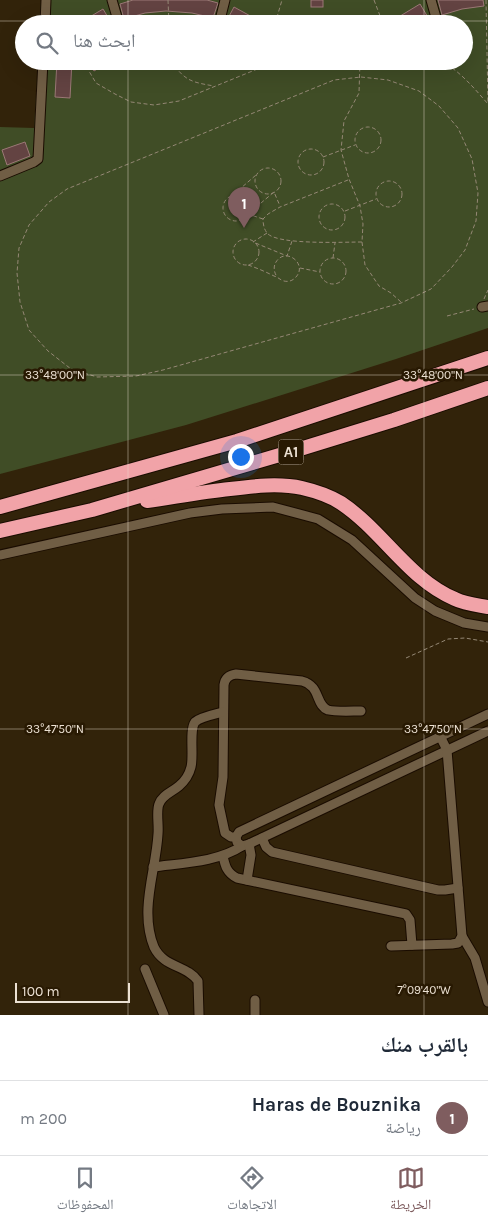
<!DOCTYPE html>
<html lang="ar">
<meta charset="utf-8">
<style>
body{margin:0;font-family:Karla,"Noto Naskh Arabic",sans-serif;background:#f2f2f3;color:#1f2937;direction:rtl}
.scale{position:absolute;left:15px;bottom:12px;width:115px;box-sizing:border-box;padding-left:5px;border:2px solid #ece1d3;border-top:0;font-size:14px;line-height:18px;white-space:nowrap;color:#ece1d3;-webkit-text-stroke:4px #281902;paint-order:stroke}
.you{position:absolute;left:240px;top:456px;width:18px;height:18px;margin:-12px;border:4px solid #fff;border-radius:50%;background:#1a73e8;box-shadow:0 0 0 8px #1a73e833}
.badge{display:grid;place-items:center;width:32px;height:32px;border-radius:50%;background:#7f5d5f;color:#fff;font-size:16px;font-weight:700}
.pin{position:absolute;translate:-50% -41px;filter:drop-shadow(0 1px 2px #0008)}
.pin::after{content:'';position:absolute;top:26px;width:18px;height:15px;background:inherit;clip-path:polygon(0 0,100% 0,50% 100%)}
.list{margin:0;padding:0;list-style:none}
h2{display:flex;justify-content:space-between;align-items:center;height:65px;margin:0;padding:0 20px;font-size:21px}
h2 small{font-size:16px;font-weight:400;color:#747a83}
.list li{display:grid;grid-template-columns:32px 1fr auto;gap:15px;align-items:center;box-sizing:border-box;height:75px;padding:0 20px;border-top:1px solid #e0e1e3}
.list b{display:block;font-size:19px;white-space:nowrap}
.list p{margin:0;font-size:16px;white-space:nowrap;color:#747a83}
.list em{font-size:16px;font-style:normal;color:#747a83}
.icon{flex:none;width:28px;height:28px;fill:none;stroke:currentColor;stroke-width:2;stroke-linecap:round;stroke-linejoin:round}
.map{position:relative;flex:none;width:488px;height:1015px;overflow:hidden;direction:ltr}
.search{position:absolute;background:#fff;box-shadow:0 5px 20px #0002;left:15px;right:15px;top:15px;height:55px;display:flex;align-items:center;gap:12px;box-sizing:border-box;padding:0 18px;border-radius:28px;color:#747a83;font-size:19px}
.sheet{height:140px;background:#fff}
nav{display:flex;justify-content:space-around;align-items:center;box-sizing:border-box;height:70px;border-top:1px solid #e0e1e3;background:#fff;font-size:14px;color:#747a83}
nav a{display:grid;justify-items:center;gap:2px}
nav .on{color:#7f5d5f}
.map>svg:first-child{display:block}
</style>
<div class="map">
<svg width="488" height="1015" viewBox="0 0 488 1015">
<rect width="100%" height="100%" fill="#32230a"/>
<path fill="#404d26" d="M41,0h447v328l-92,31 -210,66 -186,49v-347l34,1 4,-67h426v-37h-425z"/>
<g fill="#634342" stroke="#9b7876">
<path d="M133,0h74l11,3 -5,15 -21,-5 -26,-2 -21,2 -21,6 -4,-15z"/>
<rect x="311" y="0" width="12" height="7"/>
<path d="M438,0h45l1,6 -22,3 -20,6z"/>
<path d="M420,4l9,15 -9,5h-33z"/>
<path d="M234,7l31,17h-35l-4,-2z"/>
<path d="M103,9l9,15h-34z"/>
<path d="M57,61h15l-2,37 -15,-1z"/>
<path d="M88,61h23l-17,10z"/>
<path d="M25,142l5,14 -23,9 -5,-15z"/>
</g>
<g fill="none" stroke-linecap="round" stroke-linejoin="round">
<g stroke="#1a0c00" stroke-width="11">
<g id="minor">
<path d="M112,0l7,24"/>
<path d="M431,0l6,21v3"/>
<path d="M45,24l1,-24"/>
<path d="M219,24l6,-24"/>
<path d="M124,61h12"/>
<path d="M207,61h2"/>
<path d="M0,176l34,-14 4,-3 5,-98"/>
<path d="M482,307l6,-1"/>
<path d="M0,555l190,-42 32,-4 51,-2 45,12 34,21 63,58 20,13 29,12 24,4"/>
<path d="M488,714l-247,117 -2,1 -3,5 1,5 5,4 7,-2 239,-113"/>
<path d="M236,837h-5l-6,-4 -6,-28 4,-28 1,-92c1,-7 5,-10 12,-11l66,7c19,5 13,24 26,29 8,2 24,1 33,1"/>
<path d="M262,838l4,9 6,5 166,38h7l13,-2"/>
<path d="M223,856c2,10 4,17 14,22l169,36 4,6 2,25"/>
<path d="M153,867c29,-4 65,-5 89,-21"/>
<path d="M247,880l4,-25 -2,-11"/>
<path d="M462,936l13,22 13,44"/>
<path d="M391,946l61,-2 6,-1 4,-7 -15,-186 -7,-14"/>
<path d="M145,969l19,46"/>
<path d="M255,1000v15"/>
<path d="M199,1015l-1,-34c-11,-16 -34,-13 -44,-34 -15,-37 2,-76 4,-113 1,-9 -2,-23 1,-30 3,-9 13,-12 20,-18 6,-5 10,-11 12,-19 3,-11 -2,-37 4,-45 5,-5 21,-8 28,-10"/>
</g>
</g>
<g stroke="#1a0c00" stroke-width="16">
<g id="highway">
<path d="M147,501c28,-4 55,-9 83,-12 24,-3 49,-6 72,-1 13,3 28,8 39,15 42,28 67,76 114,96 10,5 22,6 33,8"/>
<path d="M0,507l237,-66 251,-83"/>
<path d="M0,531l92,-21 208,-61 94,-29 94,-32"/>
</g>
</g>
<g stroke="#958875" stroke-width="1" stroke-dasharray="4 2.5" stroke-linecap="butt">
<path d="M168,0l1,24"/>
<path d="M374,0l8,21 2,3"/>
<path d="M486,0l2,104"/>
<path d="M55,18l3,6"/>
<path d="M275,24l7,-24"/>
<path d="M83,61l13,22 19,11 16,8 23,3 25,-4 98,-40"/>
<path d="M171,61c14,20 20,21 43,25"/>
<path d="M360,61l-1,32 -15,28 -3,29 8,29 11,27 3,18 -1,18 3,23 14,21 12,7 10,9"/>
<path d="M441,61c19,10 33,27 47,43"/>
<path d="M361,77l27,3 31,11 20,15 19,22 14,31 6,34 -2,28 -11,29 -13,17 -21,22 -30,14 -238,67 -27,6 -39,1 -26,-8 -23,-18 -19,-21 -9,-28 -3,-29 2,-25 10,-23 20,-23 18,-13 267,-109z"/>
<circle cx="368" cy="140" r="13"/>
<circle cx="311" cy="162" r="13"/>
<path d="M323,157l32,-12"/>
<circle cx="268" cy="181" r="13"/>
<path d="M348,180l-68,27 -12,7 -5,5c0,5 1,11 5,15 12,11 76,8 94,8"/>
<circle cx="389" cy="194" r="13"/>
<path d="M233,195l23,-20"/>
<circle cx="236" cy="208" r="13"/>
<circle cx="332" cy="217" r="13"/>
<path d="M345,211l31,-12"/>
<path d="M263,219l-15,-5 26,-22 6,14"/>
<path d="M267,233l-14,9 34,14 5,-15"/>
<circle cx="246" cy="252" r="13"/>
<path d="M333,258l2,-15"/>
<circle cx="333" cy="271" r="13"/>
<path d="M248,265c9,3 18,7 26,11 4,1 6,4 10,5 4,1 8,0 11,-3 14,-13 -9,-32 -19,-16 -3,5 -2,10 1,15"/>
<path d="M300,268l20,4"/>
<path d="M484,299l4,-9"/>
<path d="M447,316l27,-7"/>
<path d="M406,658l42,-19 17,-1 23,4"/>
</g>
<use href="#minor" stroke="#705e45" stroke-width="9"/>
<use href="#highway" stroke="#f1a3a8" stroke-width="14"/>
</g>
<path fill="none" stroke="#ece1d3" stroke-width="1" stroke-opacity="0.45" d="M128,0v24M424,0v24M0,21h488M128,61v954M424,61v954M0,375h488M0,729h488"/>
<g text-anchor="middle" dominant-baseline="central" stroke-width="5" stroke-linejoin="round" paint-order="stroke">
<rect fill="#281902" stroke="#b1a594" stroke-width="1" x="278.5" y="439.5" width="25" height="25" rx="4"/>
<g font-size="15" font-weight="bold" fill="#ece1d3">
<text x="291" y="452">A1</text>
</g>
</g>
<g font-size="12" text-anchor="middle" fill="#ece1d3" stroke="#281902" stroke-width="5" stroke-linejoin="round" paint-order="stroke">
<text x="55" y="379">33°48'00"N</text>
<text x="433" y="379">33°48'00"N</text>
<text x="55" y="733">33°47'50"N</text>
<text x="433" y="733">33°47'50"N</text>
<text x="424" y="994">7°09'40"W</text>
</g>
</svg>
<div class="scale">100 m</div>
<div class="you"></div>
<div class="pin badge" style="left:244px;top:228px">1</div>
<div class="search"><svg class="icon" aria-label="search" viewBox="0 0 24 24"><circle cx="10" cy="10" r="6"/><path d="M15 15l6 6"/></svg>ابحث هنا</div>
</div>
<section class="sheet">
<h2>بالقرب منك<small></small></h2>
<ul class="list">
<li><span class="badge">1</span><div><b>Haras de Bouznika</b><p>رياضة</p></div><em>200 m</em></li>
</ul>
</section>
<nav>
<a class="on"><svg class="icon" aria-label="map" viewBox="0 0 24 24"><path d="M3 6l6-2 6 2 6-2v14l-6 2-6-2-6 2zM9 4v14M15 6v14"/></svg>الخريطة</a>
<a><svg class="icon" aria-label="directions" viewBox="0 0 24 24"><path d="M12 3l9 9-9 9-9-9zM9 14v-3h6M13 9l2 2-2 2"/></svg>الاتجاهات</a>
<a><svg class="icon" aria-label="saved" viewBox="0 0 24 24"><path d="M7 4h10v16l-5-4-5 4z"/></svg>المحفوظات</a>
</nav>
